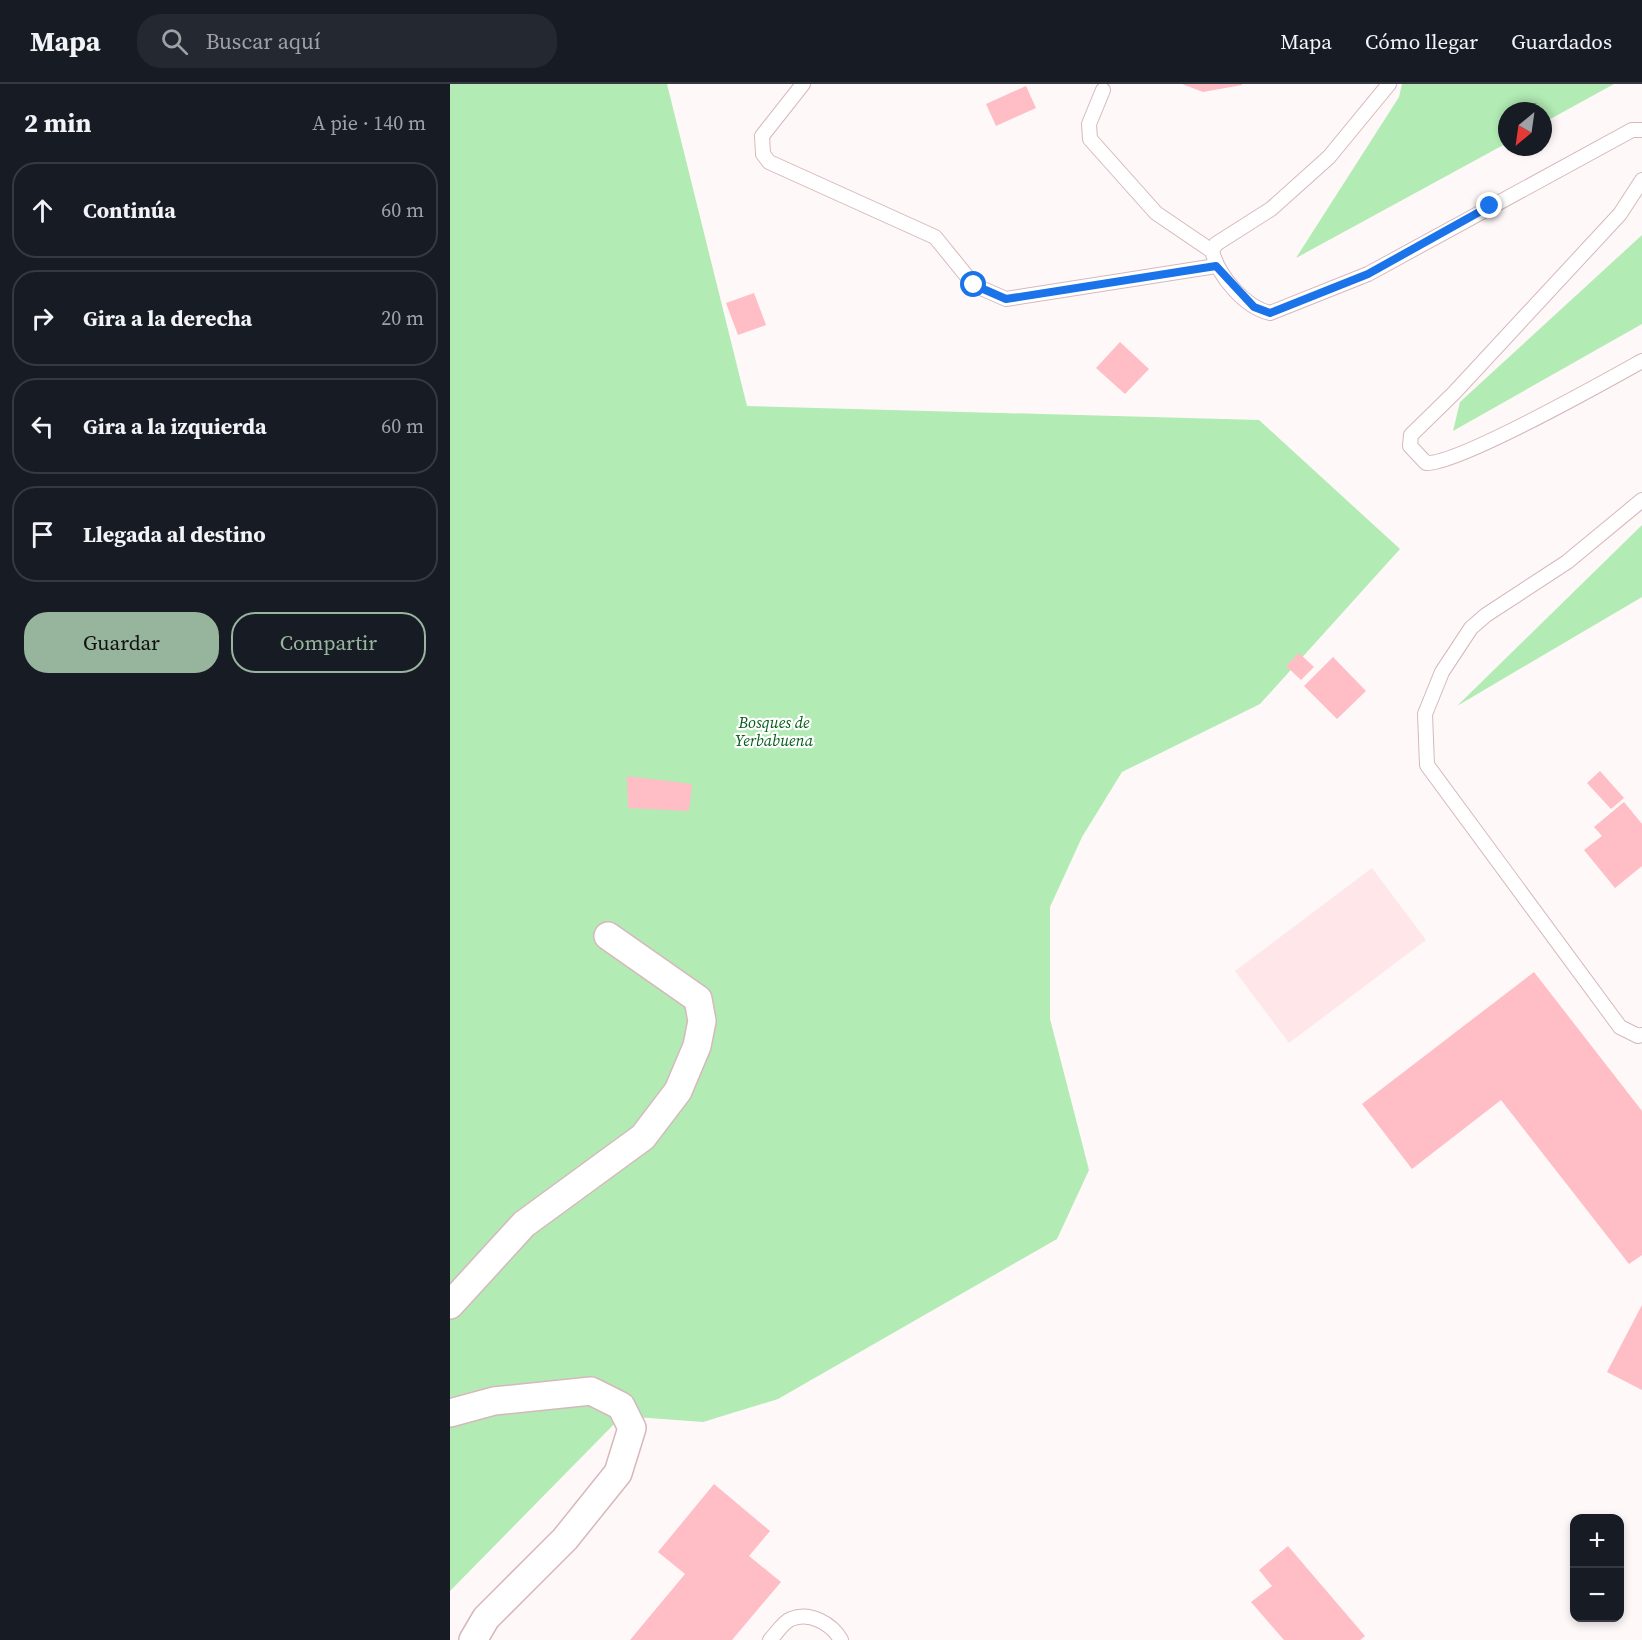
<!DOCTYPE html>
<html lang="es">
<meta charset="utf-8">
<style>
body{margin:0;font-family:"Source Serif 4",serif;background:#242831;color:#f1f3f6}
.controls{position:absolute;right:18px;bottom:18px;display:grid;overflow:hidden;border-radius:12px;box-shadow:0 3px 9px #0003}
.controls button{width:54px;height:54px;display:grid;place-items:center;padding:0;border:0;border-bottom:2px solid #363941;background:#171b24;color:#f1f3f6;font:30px sans-serif}
.compass{position:absolute;left:1048px;top:18px;width:54px;height:54px;border-radius:50%;background:#171b24;box-shadow:0 3px 9px #0003;rotate:209deg}
.stop{position:absolute;width:18px;height:18px;margin:-14px;border:4px solid #1a73e8;border-radius:50%;background:#fff}
.stop.end{background:#1a73e8;border-color:#fff;box-shadow:0 2px 6px #0008}
.list{margin:0;padding:0;list-style:none}
h2{display:flex;justify-content:space-between;align-items:center;height:78px;margin:0;padding:0 24px;font-size:26px}
h2 small{font-size:20px;font-weight:400;color:#9ea1a6}
.list li{display:grid;grid-template-columns:39px 1fr auto;gap:18px;align-items:center;box-sizing:border-box;height:96px;margin:0 12px 12px;padding:0 12px;border:2px solid #363941;border-radius:24px}
.list b{display:block;font-size:22px;white-space:nowrap}
.list em{font-size:20px;font-style:normal;color:#9ea1a6}
.actions{display:flex;gap:12px;padding:18px 24px}
.actions a{flex:1;padding:14px 0;border:2px solid #97b49d;border-radius:24px;text-align:center;font-size:21px;color:#97b49d}
.actions .main{background:#97b49d;color:#111}
.icon{flex:none;width:33px;height:33px;fill:none;stroke:currentColor;stroke-width:2;stroke-linecap:round;stroke-linejoin:round}
.map{position:relative;flex:none;width:1192px;height:1556px;overflow:hidden}
header{display:flex;align-items:center;gap:36px;box-sizing:border-box;height:84px;padding:0 30px;background:#171b24;border-bottom:2px solid #363941}
header strong{font-size:28px}
nav{display:flex;gap:33px;margin-inline-start:auto;font-size:21px}
.search{width:420px;height:54px;background:#242831;display:flex;align-items:center;gap:15px;box-sizing:border-box;padding:0 21px;border-radius:24px;color:#9ea1a6;font-size:22px}
main{display:flex}
aside{flex:1;background:#171b24}
.map>svg:first-child{display:block}
</style>
<header>
<strong>Mapa</strong>
<div class="search"><svg class="icon" aria-label="search" viewBox="0 0 24 24"><circle cx="10" cy="10" r="6"/><path d="M15 15l6 6"/></svg>Buscar aquí</div>
<nav><a>Mapa</a><a>Cómo llegar</a><a>Guardados</a></nav>
</header>
<main>
<aside>
<h2>2 min<small>A pie · 140 m</small></h2>
<ul class="list">
<li><svg class="icon" aria-label="ahead" viewBox="0 0 24 24"><path d="M12 20V5M6 11l6-6 6 6"/></svg><div><b>Continúa</b></div><em>60 m</em></li>
<li><svg class="icon" aria-label="right" viewBox="0 0 24 24"><path d="M7 20v-9h11M14 6l5 5-5 5"/></svg><div><b>Gira a la derecha</b></div><em>20 m</em></li>
<li><svg class="icon" aria-label="left" viewBox="0 0 24 24"><path d="M17 20v-9H6M10 6l-5 5 5 5"/></svg><div><b>Gira a la izquierda</b></div><em>60 m</em></li>
<li><svg class="icon" aria-label="arrive" viewBox="0 0 24 24"><path d="M6 21V4h12l-3 4 3 4H6"/></svg><div><b>Llegada al destino</b></div></li>
</ul>
<div class="actions"><a class="main">Guardar</a><a>Compartir</a></div>
</aside>
<div class="map">
<svg width="1192" height="1556" viewBox="0 0 1192 1556">
<rect width="100%" height="100%" fill="#fef8f8"/>
<path fill="#fee6e9" d="M922,784l54,72 -137,103 -54,-72z"/>
<g fill="#b2ebb4">
<path d="M0,0h217l80,322 512,14 141,129 -140,155 -138,68 -40,65 -32,70v112l39,151 -32,69 -279,160 -75,23 -81,-6 -172,175z"/>
<path d="M952,0h212l-71,39v-12h-36v32l-211,115 103,-161z"/>
<path d="M1192,151v89l-189,107 7,-29z"/>
<path d="M1192,441v72l-185,109z"/>
</g>
<g fill="#ffbdc6">
<path d="M732,0h60v1l-39,7z"/>
<path d="M576,2l10,22 -40,18 -10,-22z"/>
<path d="M304,209l12,32 -28,10 -12,-32z"/>
<path d="M670,258l29,27 -24,25 -29,-26z"/>
<path d="M849,569l15,14 -13,13 -15,-14z"/>
<path d="M883,573l33,34 -29,28 -33,-33z"/>
<path d="M1150,687l24,27 -13,11 -24,-26z"/>
<path d="M177,692l65,8 -3,27 -61,-3z"/>
<path d="M1174,718l18,22v42l-27,22 -31,-38 18,-14 -8,-9z"/>
<path d="M1084,888l108,139v144l-13,9 -128,-164 -89,69 -50,-65z"/>
<path d="M1192,1221v85l-35,-18z"/>
<path d="M264,1400l56,47 -21,25 32,26 -49,58h-102l55,-66 -27,-22z"/>
<path d="M838,1462l77,90 -5,4h-76l-33,-38 21,-16 -13,-16z"/>
</g>
<g fill="none" stroke-linecap="round" stroke-linejoin="round">
<g stroke="#d6b8bc" stroke-width="16">
<g id="service">
<path d="M353,0l-41,52 1,18 6,8 166,75 39,48 32,14 210,-33"/>
<path d="M939,0l-60,73 -58,52 -55,35 -4,7c6,24 32,56 58,62l98,-39 264,-144h10"/>
<path d="M653,6l-14,34 1,15 66,74 56,38"/>
<path d="M1192,96l-22,34 -166,179 -43,42 -1,11 16,17c31,2 180,-82 216,-102"/>
<path d="M1192,416l-75,62 -81,53 -15,13 -29,44 -17,42 2,51 193,262 18,9 4,-1"/>
<path d="M320,1556c6,-6 13,-18 21,-21 19,-8 41,5 50,21"/>
</g>
</g>
<g stroke="#d6b8bc" stroke-width="30">
<g id="minor">
<path d="M0,1221l74,-81 119,-87 35,-46 19,-45 5,-25 -4,-22 -90,-63"/>
<path d="M0,1329l44,-12 97,-10 30,15 11,22 -14,45 -53,66 -79,79 -13,22"/>
</g>
</g>
<use href="#service" stroke="#fff" stroke-width="14"/>
<use href="#minor" stroke="#fff" stroke-width="27"/>
</g>
<g fill="none" stroke-linecap="round" stroke-linejoin="round">
<path stroke="#1a73e8" stroke-width="8" d="M524,201l32,14 210,-33 38,41 16,6 98,-39 122,-68"/>
</g>
<g text-anchor="middle" dominant-baseline="central" stroke-width="4.5" stroke-linejoin="round" paint-order="stroke">
<g font-size="16" font-style="italic" fill="#035c19" stroke="#fff">
<text x="324" y="638">Bosques de<tspan x="324" dy="18">Yerbabuena</tspan></text>
</g>
</g>
</svg>
<div class="controls">
<button>+</button>
<button>−</button>
</div>
<svg class="compass" viewBox="-18 -18 36 36"><path d="M0-13l5 13h-10z" fill="#e53935"/><path d="M0 13l5-13h-10z" fill="#9ea1a6"/></svg>
<div class="stop" style="left:524px;top:201px"></div>
<div class="stop end" style="left:1040px;top:122px"></div>
</div>
</main>
